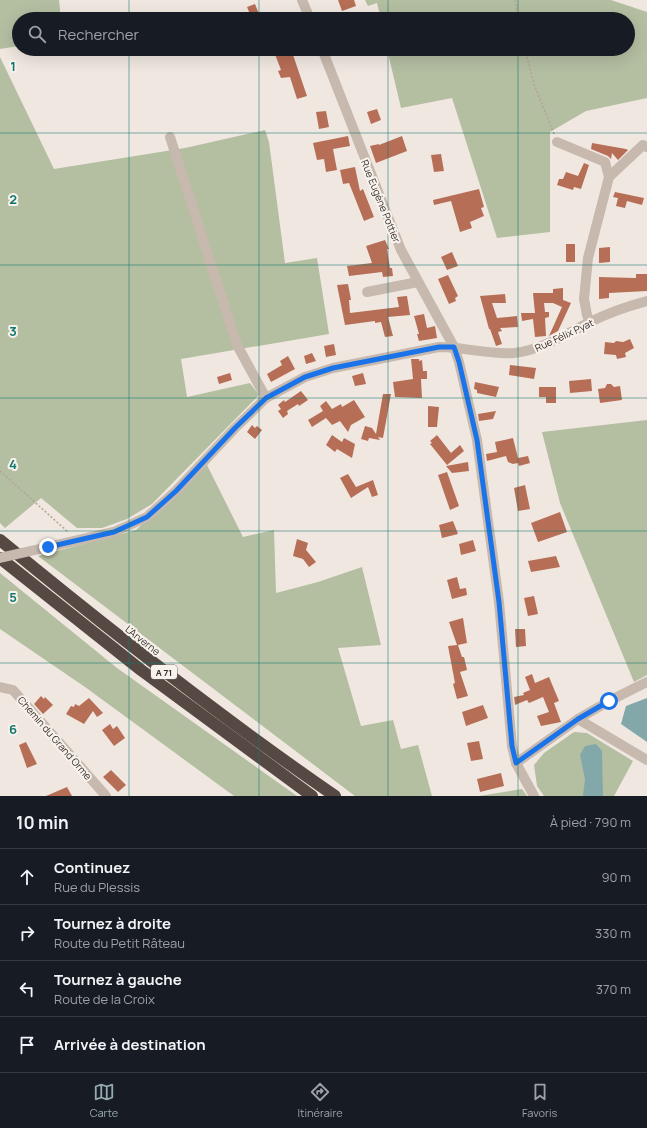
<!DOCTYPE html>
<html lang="fr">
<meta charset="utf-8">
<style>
body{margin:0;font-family:Manrope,sans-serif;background:#242831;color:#f1f3f6}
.stop{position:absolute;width:12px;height:12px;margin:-9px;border:3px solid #1a73e8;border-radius:50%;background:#fff}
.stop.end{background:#1a73e8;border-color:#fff;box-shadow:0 1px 4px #0008}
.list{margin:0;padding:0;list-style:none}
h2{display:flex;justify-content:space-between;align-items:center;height:52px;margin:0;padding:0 16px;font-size:17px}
h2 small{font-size:13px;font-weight:400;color:#9ea1a6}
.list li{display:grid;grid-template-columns:26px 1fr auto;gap:12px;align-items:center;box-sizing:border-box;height:56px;padding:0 16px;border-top:1px solid #363941}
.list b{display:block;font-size:15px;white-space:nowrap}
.list p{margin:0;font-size:13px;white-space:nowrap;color:#9ea1a6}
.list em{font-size:13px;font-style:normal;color:#9ea1a6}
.icon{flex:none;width:22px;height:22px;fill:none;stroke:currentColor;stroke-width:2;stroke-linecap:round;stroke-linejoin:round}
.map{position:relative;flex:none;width:647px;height:796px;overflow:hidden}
.search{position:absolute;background:#171b24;box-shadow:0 4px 16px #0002;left:12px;right:12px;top:12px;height:44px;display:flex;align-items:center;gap:10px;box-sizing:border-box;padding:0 14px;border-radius:22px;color:#9ea1a6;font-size:15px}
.sheet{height:276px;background:#171b24}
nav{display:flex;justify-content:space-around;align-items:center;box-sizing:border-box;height:56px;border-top:1px solid #363941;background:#171b24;font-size:11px;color:#9ea1a6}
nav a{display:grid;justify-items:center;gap:2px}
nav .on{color:#95aaad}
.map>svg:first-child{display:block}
</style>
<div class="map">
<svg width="647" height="796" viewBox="0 0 647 796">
<rect width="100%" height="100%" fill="#f0e8e0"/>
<g fill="#b4bea1">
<path d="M0,0h59l2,19h-42v27l-19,3z"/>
<path d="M365,0h246l36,12v86l-61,13 -36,21v100l-53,6 -45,-140 -51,10 -14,-59h241v-30h-247l-4,-16 -9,3z"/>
<path d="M0,57l54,112 131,-21 80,-18 4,12 16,121 32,-5 12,76 -148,25 6,38 63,-14 9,12 -107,109 -25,15 -25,9h-25l-36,-30 -36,30 -5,-5z"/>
<path d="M647,420v255l-13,7 -74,-179 -18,-71z"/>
<path d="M206,463l37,74 31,-7 2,63 42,-11 44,-15 19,78 -43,3 23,78 32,-6 8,29 17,-4 14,51h-77l-317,-240 98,-26z"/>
<path d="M0,573l117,95 180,128h-63l-149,-109 -85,-58z"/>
<path d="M574,732l13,1 46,28 -19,35h-70l-7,-10 -3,-21 10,-12z"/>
<path d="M522,789l5,7h-48z"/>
</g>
<g fill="#82a8aa">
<path d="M647,698v44l-26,-18 5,-18z"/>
<path d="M596,744l6,7 1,45h-20l2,-17 -5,-24 5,-9z"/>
</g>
<g fill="#b76e56">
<path d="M338,0h16l2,6 -14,5z"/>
<path d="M255,4l6,15h-9l-5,-12z"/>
<path d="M273,49h18l16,47 -10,3 -7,-22 -9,1 -3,-7 3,-1z"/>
<path d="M377,109l4,11 -10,4 -4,-12z"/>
<path d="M326,111l3,16 -10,2 -3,-17z"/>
<path d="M348,136l2,10 -17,3 4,21 -11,2 -2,-13 -7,1 -4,-17z"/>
<path d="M402,136l5,15 -31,12 -6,-17 9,-2v1z"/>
<path d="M592,143l34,6 2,1 -10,10 -6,-7 -1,6 -3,-3 -17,-7z"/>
<path d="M441,154l3,17 -10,1 -3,-17z"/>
<path d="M584,163l5,2 -8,24 -7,-2 -1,3 -16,-5 2,-6h4l3,-7 12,4z"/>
<path d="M355,167l5,24 3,-2 11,28 -10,4 -15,-38 -6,1 -3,-14z"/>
<path d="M479,189l5,18 -3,1 3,8 -14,6 2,6 -12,4 -9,-31 -17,4 -1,-5z"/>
<path d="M615,192l29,6 -2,7 -15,-4 -2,7 -9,-2 2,-8 -5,-1z"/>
<path d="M385,240l4,9h-2l3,19h2l1,8 -10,1 -1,-5 -33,4 -2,-10 25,-3 -6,-17z"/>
<rect x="566" y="244" width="9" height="18"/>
<path d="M610,247v15l-11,1v-15z"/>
<path d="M452,252l6,14 -11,4 -6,-13z"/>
<path d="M636,274h11v17l-38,2v5l-10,1v-22l37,1z"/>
<path d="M448,275l10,21 -3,2 1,3 -7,3 -11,-25z"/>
<path d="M348,284l3,16h-2l1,13 49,-6 -2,-10 10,-1 3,19 -22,2 5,19 -8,1 -4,-15 -6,1v-2l-30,4 -8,-40z"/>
<path d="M563,288v12l8,3 -13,28 -9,5 13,-29 -9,-4h-9l1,9h4v5l-4,1 1,18 -11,1 -2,-18 -11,2 -1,-8h14l-2,-20h20v-4z"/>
<path d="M505,294l1,9h-14l5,15 20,-2 1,11 -18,1 2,3 -4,1 4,12 -6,2 -6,-17h-1l-9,-33z"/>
<path d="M424,314l3,14 8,-2 2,12 -18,3 -2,-7h2l-5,-18z"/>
<path d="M630,339l4,9 -9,5 1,4 -9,2 -1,-4 -12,-1 1,-12 9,1 2,-2 7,1z"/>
<path d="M334,344l2,11 -10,2 -2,-11z"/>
<path d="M312,353l4,8 -10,3 -2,-8z"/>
<path d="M288,356l7,13 -24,13 -4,-8 15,-9 -2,-4z"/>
<path d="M411,359h8v2l3,-1 1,11h4v8h-6l1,19 -27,-1 -2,-15 20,-3z"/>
<path d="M510,365l26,3 -2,11 -25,-4z"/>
<path d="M230,373l2,7 -13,4 -2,-7z"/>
<path d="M363,373l3,11 -11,2 -3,-10z"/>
<path d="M591,379l1,12 -22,2 -1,-12z"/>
<path d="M475,382l24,5 -3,10 -19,-4v-3l-3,-1z"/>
<path d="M607,384h4l3,3 6,-1 2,14 -22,3 -2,-14 7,-1z"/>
<path d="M539,387h17v16h-10v-6h-7z"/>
<path d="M301,391l7,9 -9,6 -1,-2 -11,7 1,3 -5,4 -5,-7 3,-2 -3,-4 6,-5 1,2z"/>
<path d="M383,394h8l-8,44 -5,-1 2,3 -11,-2 -1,3 -7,-2 4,-13 7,2 4,6z"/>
<path d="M354,400l11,17 -14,8 -3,7 -8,-11 -8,4 -6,-7 -14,9 -4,-7 15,-9 -3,-5 6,-5 6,8 9,-5 1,3z"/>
<path d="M428,406l11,1 -2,20h-9z"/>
<path d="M496,411l-3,8 -14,2 -1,-7z"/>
<path d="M252,425l3,3 2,-2 5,4 -7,9 -8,-7z"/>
<path d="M332,435l10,7 2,-4 11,6 -3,14 -15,-9 -2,3 -9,-7z"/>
<path d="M437,435l14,18 9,-8 4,6 -17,14 -17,-21 2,-1 -2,-2z"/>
<path d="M513,438l5,20 10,-2 2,7 -11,3 -1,-3 -5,1 -5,-2 -2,-6 -19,5 -1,-7 11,-2 -2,-10z"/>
<path d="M468,462l1,9 -17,2 -6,-7z"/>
<path d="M447,472l12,34 -9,4 -12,-35z"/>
<path d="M348,474l8,13 17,-7 5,15 -6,2 -4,-10 -17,11 -11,-20z"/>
<path d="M525,485l5,24 -12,2 -4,-23z"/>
<path d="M560,512l7,20 -29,10 -7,-19z"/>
<path d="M453,521l5,13 -16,4 -3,-13z"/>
<path d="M297,539l11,4 -2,7 10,12 -7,5 -6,-8 -10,-3z"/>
<path d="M473,540l3,11 -15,4 -2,-11z"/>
<path d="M556,556l4,11 -29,5 -3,-11z"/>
<path d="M457,577l3,12 6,-1 1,7 -15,4 -5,-19z"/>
<path d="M534,596l4,18 -10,2 -4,-18z"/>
<path d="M463,618l4,25 -9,2 4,12h2l3,13 -7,2 8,24 -11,3 -4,-15 2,-1 -7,-37 9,-1 -8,-23z"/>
<path d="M515,629h10l1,17 -10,1z"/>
<path d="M532,674l3,9 14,-6 10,24 -5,2 7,19 -20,4 -4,-10 12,-4 -6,-15 -14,6 -2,-3 -12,5 -1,-8 10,-2 -1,-2 7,-3 -5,-13z"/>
<path d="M41,696l3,3 1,-2 8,8 -10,9 -9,-10z"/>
<path d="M89,698l14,15 -6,4 -4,-6 -9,13 -18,-10 5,-8 3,1 1,-3 4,2z"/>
<path d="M483,705l5,13 -22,8 -4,-14z"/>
<path d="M110,724l3,5 4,-3 8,12 -11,8 -12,-16z"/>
<path d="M479,741l4,18 -12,2 -4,-18z"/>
<path d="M26,742l11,22 -10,4 -8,-23z"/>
<path d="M111,770l15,15 -8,7 -15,-15z"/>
<path d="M501,773l3,13 -24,6 -3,-13z"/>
<path d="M67,787l5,9h-26z"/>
</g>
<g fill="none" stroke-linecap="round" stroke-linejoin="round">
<g stroke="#b3a397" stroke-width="1.5" stroke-dasharray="2 2" stroke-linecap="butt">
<path d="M515,0l3,19"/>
<path d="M525,49l9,35 20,50"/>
<path d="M0,471l68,61"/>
</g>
<g stroke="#c7b9ad" stroke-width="10">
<path d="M302,0l8,19"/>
<path d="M322,49l79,201 53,97 5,15 18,78 22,162 13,144 4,17 18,33"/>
<path d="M170,137l67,208 29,53"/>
<path d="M557,142l48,20 4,15"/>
<path d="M367,292l51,-10"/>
<path d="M590,322l-3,-7 -3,-16 4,-41 21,-81 34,-32 4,2"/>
<path d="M48,547l66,-15 33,-15 29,-26 59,-63 31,-30 39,-21 28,-9 106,-21c25,0 50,8 75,6 28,-3 52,-19 76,-31 18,-9 38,-16 57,-21"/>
<path d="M0,687l13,3 93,106"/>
<path d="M578,719l69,41"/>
<path d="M516,763l62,-44 31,-18 38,-19"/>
</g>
<g stroke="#564943" stroke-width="12">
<path d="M0,540c108,89 219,176 335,256"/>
<path d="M0,558l141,112 171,126"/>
</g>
<path stroke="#c7b9ad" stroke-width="10" d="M0,558l48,-11"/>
</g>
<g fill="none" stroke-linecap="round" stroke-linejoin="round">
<path stroke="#1a73e8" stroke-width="5" d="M48,547l66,-15 33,-15 29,-26 59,-63 31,-30 39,-21 28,-9 106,-21h15l5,15 18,78 22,162 13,144 4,17 62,-44 31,-18"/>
</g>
<path fill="none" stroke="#0f766e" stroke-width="1" stroke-opacity="0.55" d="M129,0v19M259,0v19M388,0v19M518,0v19M129,49v747M259,49v747M388,49v747M518,49v747M0,133h647M0,265h647M0,398h647M0,531h647M0,663h647"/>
<g text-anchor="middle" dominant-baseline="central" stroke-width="4" stroke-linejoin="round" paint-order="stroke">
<rect fill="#f8f2ec" stroke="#706965" stroke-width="1" x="151" y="665" width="26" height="14" rx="3"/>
<g font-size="9" font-weight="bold" fill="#362e2b">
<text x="164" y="672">A 71</text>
</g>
<g font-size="10" fill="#362e2b" stroke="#f8f2ec">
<text transform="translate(381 201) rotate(68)">Rue Eugène Pottier</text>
<text transform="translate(564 335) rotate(-25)">Rue Félix Pyat</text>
<text transform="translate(143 640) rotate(38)">L'Arverne</text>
<text transform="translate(55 738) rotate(49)">Chemin du Grand Orme</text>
</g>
</g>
<g font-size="13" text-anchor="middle" font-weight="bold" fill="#0f766e" stroke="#f8f2ec" stroke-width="4" stroke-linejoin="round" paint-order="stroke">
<text x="13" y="71">1</text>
<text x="13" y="204">2</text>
<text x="13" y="336">3</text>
<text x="13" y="469">4</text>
<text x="13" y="602">5</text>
<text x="13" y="734">6</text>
</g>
</svg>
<div class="stop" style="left:609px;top:701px"></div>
<div class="stop end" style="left:48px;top:547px"></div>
<div class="search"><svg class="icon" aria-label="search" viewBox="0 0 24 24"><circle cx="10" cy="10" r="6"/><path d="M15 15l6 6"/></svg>Rechercher</div>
</div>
<section class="sheet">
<h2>10 min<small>À pied · 790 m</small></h2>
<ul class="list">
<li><svg class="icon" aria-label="ahead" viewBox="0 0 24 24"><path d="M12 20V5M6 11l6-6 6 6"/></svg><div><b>Continuez</b><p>Rue du Plessis</p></div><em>90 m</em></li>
<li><svg class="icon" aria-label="right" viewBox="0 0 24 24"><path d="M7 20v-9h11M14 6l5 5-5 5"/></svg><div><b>Tournez à droite</b><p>Route du Petit Râteau</p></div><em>330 m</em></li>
<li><svg class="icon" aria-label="left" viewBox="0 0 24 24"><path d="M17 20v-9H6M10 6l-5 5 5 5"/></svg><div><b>Tournez à gauche</b><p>Route de la Croix</p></div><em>370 m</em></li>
<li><svg class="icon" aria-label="arrive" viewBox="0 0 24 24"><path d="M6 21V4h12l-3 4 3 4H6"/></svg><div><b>Arrivée à destination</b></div></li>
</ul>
</section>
<nav>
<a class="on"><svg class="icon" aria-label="map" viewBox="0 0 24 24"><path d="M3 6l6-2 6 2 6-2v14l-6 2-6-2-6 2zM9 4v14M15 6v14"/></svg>Carte</a>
<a><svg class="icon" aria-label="directions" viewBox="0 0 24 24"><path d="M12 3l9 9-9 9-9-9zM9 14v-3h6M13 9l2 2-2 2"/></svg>Itinéraire</a>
<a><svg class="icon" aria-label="saved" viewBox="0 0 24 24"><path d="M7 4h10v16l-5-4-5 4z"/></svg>Favoris</a>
</nav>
